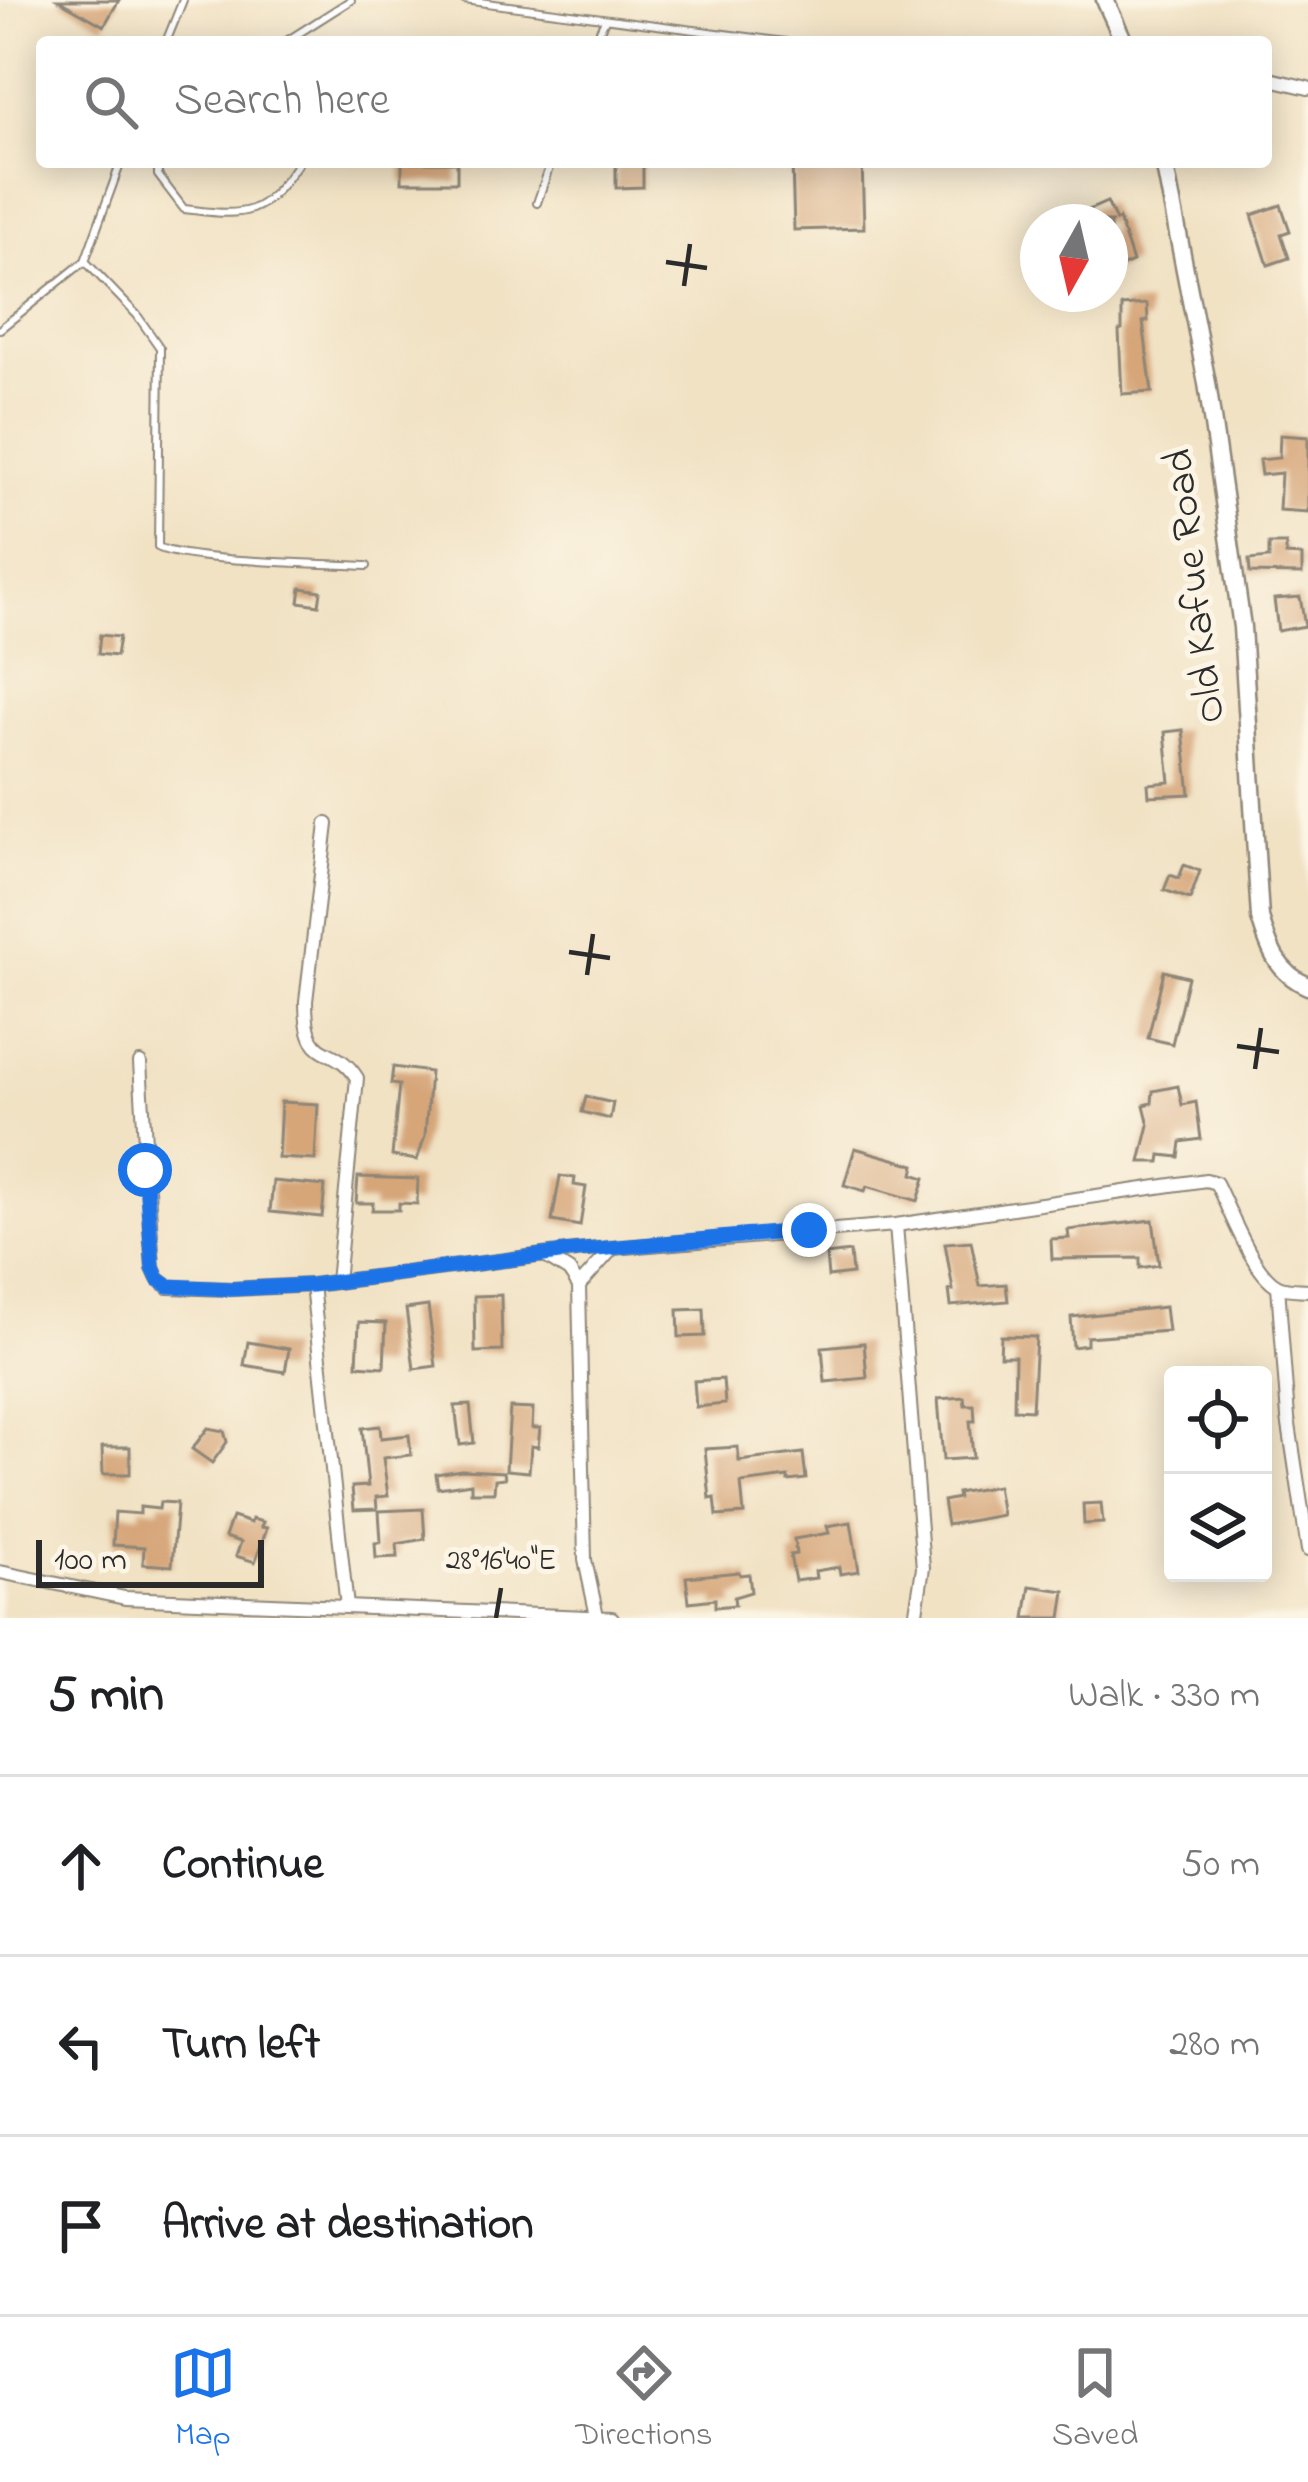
<!DOCTYPE html>
<meta charset="utf-8">
<style>
body{margin:0;font-family:"Indie Flower",sans-serif;background:#f6f6f6;color:#202124}
.controls{position:absolute;right:36px;bottom:36px;display:grid;overflow:hidden;border-radius:12px;box-shadow:0 6px 30px #0003}
.controls button{width:108px;height:108px;display:grid;place-items:center;padding:0;border:0;border-bottom:3px solid #e0e0e0;background:#fff;color:#202124;font:60px sans-serif}
.compass{position:absolute;left:1020px;top:204px;width:108px;height:108px;border-radius:50%;background:#fff;box-shadow:0 6px 30px #0003;rotate:188deg}
.scale{position:absolute;left:36px;bottom:30px;width:228px;box-sizing:border-box;padding-left:12px;border:6px solid #2b2b2b;border-top:0;font-size:33px;line-height:42px;white-space:nowrap;color:#2b2b2b;-webkit-text-stroke:9px #fcf5e5;paint-order:stroke}
.stop{position:absolute;width:36px;height:36px;margin:-27px;border:9px solid #1a73e8;border-radius:50%;background:#fff}
.stop.end{background:#1a73e8;border-color:#fff;box-shadow:0 3px 12px #0008}
.list{margin:0;padding:0;list-style:none}
h2{display:flex;justify-content:space-between;align-items:center;height:156px;margin:0;padding:0 48px;font-size:51px}
h2 small{font-size:39px;font-weight:400;color:#757577}
.list li{display:grid;grid-template-columns:78px 1fr auto;gap:36px;align-items:center;box-sizing:border-box;height:180px;padding:0 48px;border-top:3px solid #e0e0e0}
.list b{display:block;font-size:45px;white-space:nowrap}
.list em{font-size:39px;font-style:normal;color:#757577}
.icon{flex:none;width:66px;height:66px;fill:none;stroke:currentColor;stroke-width:2;stroke-linecap:round;stroke-linejoin:round}
.map{position:relative;flex:none;width:1308px;height:1618px;overflow:hidden}
.search{position:absolute;background:#fff;box-shadow:0 6px 30px #0003;left:36px;right:36px;top:36px;height:132px;display:flex;align-items:center;gap:30px;box-sizing:border-box;padding:0 42px;border-radius:12px;color:#757577;font-size:45px}
.sheet{height:696px;background:#fff}
nav{display:flex;justify-content:space-around;align-items:center;box-sizing:border-box;height:168px;border-top:3px solid #e0e0e0;background:#fff;font-size:33px;color:#757577}
nav a{display:grid;justify-items:center;gap:6px}
nav .on{color:#1a73e8}
.map>svg:first-child{display:block}
</style>
<div class="map">
<svg width="1308" height="1618" viewBox="0 0 1308 1618">
<rect width="100%" height="100%" fill="#fcf5e5"/>
<filter id="ink" filterUnits="userSpaceOnUse"><feTurbulence type="fractalNoise" baseFrequency=".00833" numOctaves="2"/><feDisplacementMap in="SourceGraphic" scale="24" xChannelSelector="R" yChannelSelector="G"/><feConvolveMatrix kernelMatrix="1 2 1 2 8 2 1 2 1" color-interpolation-filters="sRGB"/></filter>
<filter id="wash" filterUnits="userSpaceOnUse"><feTurbulence type="fractalNoise" baseFrequency=".004" numOctaves="4" result="noise"/><feDisplacementMap in="SourceGraphic" scale="48" xChannelSelector="R" yChannelSelector="G"/><feGaussianBlur stdDeviation="2.7" result="paint"/><feColorMatrix in="noise" values="0 0 0 0 0 0 0 0 0 0 0 0 0 0 0 0 0 1.4 0 .05"/><feComposite in="paint" operator="in"/></filter>
<g filter="url(#wash)">
<rect width="100%" height="100%" fill="#f1e2c4"/>
<g id="blocks">
<g fill="#d6a679">
<path d="M58,0h61l-15,26z"/>
<rect x="402" y="162" width="55" height="20"/>
<path d="M616,162h27v25l-27,1z"/>
<path d="M792,162h70l2,66 -70,2z"/>
<path d="M1107,202l9,19 3,-2 14,43 -23,10v-49l3,-1h-27l-4,-9z"/>
<path d="M1281,205l9,26 -9,3 8,24 -21,7 -16,-50z"/>
<path d="M1147,304l1,17 -5,1 9,70 -30,2 -3,-63 3,-1v-24z"/>
<path d="M1280,435l28,2v75l-29,-2 2,-37 -20,2 -2,-15 20,-2z"/>
<path d="M1269,544h17v11l16,1v18l-52,-1 -1,-13 20,-2z"/>
<path d="M301,588l20,3 -2,14 -20,-3z"/>
<path d="M1300,597l5,29 -27,5 -4,-32z"/>
<path d="M100,635l19,2 -3,19 -18,-2z"/>
<path d="M1183,730l7,64 -41,2 -1,-12 22,-2 -5,-50z"/>
<path d="M1184,865l16,6 -10,28 -26,-9 6,-15 9,3z"/>
<path d="M1164,971l24,6 -16,67 -24,-6z"/>
<path d="M393,1067l37,5 -5,64 -8,24 -25,-4 7,-71 -8,-1z"/>
<path d="M1178,1086l4,19 14,-3 5,37 -20,3 -2,15 -18,-2 -1,7h-20l9,-37 -5,-20 8,-2 1,-12z"/>
<path d="M586,1097l27,6 -3,16 -28,-7z"/>
<path d="M281,1102l37,2 -3,56 -37,-2z"/>
<path d="M855,1148l60,17 -2,9 12,4 -7,23 -51,-15 -2,5 -21,-6z"/>
<path d="M560,1176l15,2 -1,7 12,2 -6,39 -28,-5z"/>
<path d="M358,1177l60,2 -1,25 -18,-1v7h-27l1,-7h-17z"/>
<path d="M273,1181l52,5 -3,31 -52,-5z"/>
<path d="M1153,1220l6,45 -19,3v-10l-88,1 -1,-20 18,-1 -1,-8z"/>
<path d="M971,1241l9,45 26,-2 2,17 -57,5 -2,-16h4l-8,-47z"/>
<path d="M850,1252l2,22 -24,3 -2,-22z"/>
<path d="M501,1295l1,56 -27,1 -1,-56z"/>
<path d="M428,1306l8,60 -22,3 -8,-60z"/>
<path d="M1165,1307l3,24 -81,6v8l-14,2 -2,-30z"/>
<path d="M704,1309l1,27 -26,1 -1,-27z"/>
<path d="M359,1322l27,1 -2,44 -27,-2z"/>
<path d="M1001,1336l35,1 -4,73 -18,-1 1,-53h-15z"/>
<path d="M248,1342l41,7 -4,23 -41,-7z"/>
<path d="M864,1343l3,35 -42,4 -3,-35z"/>
<path d="M723,1379l2,25 -29,3 -2,-26z"/>
<path d="M964,1397l1,8h9l1,16h-5l3,37 -30,2 -5,-61z"/>
<path d="M470,1405l4,38 -14,2 -5,-39z"/>
<path d="M510,1408l23,1 -1,19h8l-2,19 -7,-1 -2,26 -23,-2z"/>
<path d="M380,1426l1,12 28,-3 2,20 -28,3 5,38 -12,1 1,12 -23,1 -2,-23 16,-1 -6,-58z"/>
<path d="M208,1428l16,3 3,11 -15,21 -20,-14z"/>
<path d="M102,1447h28v27h-27z"/>
<path d="M738,1447l1,14 64,-8 3,26 -18,2v-4l-47,6 3,31 -27,2 -2,-18 -5,1 -5,-50z"/>
<path d="M461,1470l43,2 1,6 -10,1 -1,13h-23v-9l-33,5 -2,-14z"/>
<path d="M997,1486l5,29 -55,10 -4,-24 15,-3 -1,-5z"/>
<path d="M160,1502l17,1 -5,63 -29,-2 1,-17 -31,-2 2,-33 25,2v-7l19,2z"/>
<path d="M1101,1503l2,20 -19,1 -1,-20z"/>
<path d="M423,1509l2,30 -28,5 1,13 -22,1 -1,-15 6,-1 -2,-31z"/>
<path d="M232,1517l19,6 1,-4 11,3 -2,5 6,1 -12,34 -19,-6 5,-14 -16,-5z"/>
<path d="M851,1522l8,49 -19,3 -1,-7 -24,4 1,7 -21,3 -5,-26 6,-1 -2,-15 35,-6 -2,-7z"/>
<path d="M739,1572l1,3 9,-1 2,18 -17,5 1,8 -20,2v-8l-26,3 -3,-25z"/>
<path d="M1030,1586l35,5 -4,27h-36z"/>
</g>
</g>
</g>
<g filter="url(#ink)">
<use href="#blocks" fill-opacity="0" stroke="#8e8678" stroke-width="3"/>
<g fill="none" stroke-linecap="round" stroke-linejoin="round">
<g stroke="#8e8678" stroke-width="10">
<g id="lane">
<path d="M464,0l322,42"/>
<path d="M166,42l17,-42"/>
<path d="M285,42l66,-42"/>
<path d="M594,42l11,-22"/>
<path d="M158,162v13l26,34c65,8 77,8 115,-47"/>
<path d="M537,203l14,-41"/>
<path d="M85,261l52,54 23,33 -2,199c28,15 169,16 209,19"/>
<path d="M0,329l85,-68 36,-99"/>
</g>
</g>
<g stroke="#8e8678" stroke-width="16">
<g id="street">
<path d="M1266,78l42,10"/>
<path d="M327,824l-21,177c0,67 26,38 51,77l-20,204"/>
<path d="M140,1063l13,205 5,11 10,8 63,2 81,-4 263,-34 321,-26 310,-45 10,3c13,25 37,91 62,103 9,4 21,3 30,4"/>
<path d="M896,1225l27,343 -8,50"/>
<path d="M543,1255l26,16 10,15 6,274 12,56"/>
<path d="M312,1285l35,322"/>
<path d="M579,1286l33,-37"/>
<path d="M1278,1286l10,132 20,132"/>
<path d="M0,1572l125,26 487,20"/>
</g>
</g>
<g stroke="#8e8678" stroke-width="21">
<g id="secondary">
<path d="M1105,0l19,42"/>
<path d="M1164,162l43,221 35,244 18,291c9,30 17,55 48,68"/>
</g>
</g>
<use href="#lane" stroke="#fff" stroke-width="6"/>
<use href="#street" stroke="#fff" stroke-width="12"/>
<use href="#secondary" stroke="#fff" stroke-width="16"/>
</g>
</g>
<g fill="none" stroke-linecap="round" stroke-linejoin="round" filter="url(#ink)">
<path stroke="#1a73e8" stroke-width="15" d="M145,1170l8,98 5,11 10,7 63,3 81,-4 263,-34 234,-21"/>
</g>
<path fill="none" stroke="#2b2b2b" stroke-width="4.5" d="M666,262l41,6M684,286l6,-42M569,952l41,6M587,975l6,-41M1237,1046l42,6M1255,1069l6,-41M496,1618l5,-30"/>
<g text-anchor="middle" dominant-baseline="central" stroke-width="10" stroke-linejoin="round" paint-order="stroke">
<g font-size="42" fill="#2b2b2b" stroke="#fcf5e5">
<text transform="translate(1196 586) rotate(-97)">Old Kafue Road</text>
</g>
</g>
<g font-size="30" text-anchor="middle" fill="#2b2b2b" stroke="#fcf5e5" stroke-width="10" stroke-linejoin="round" paint-order="stroke">
<text x="501" y="1569">28°16'40"E</text>
</g>
</svg>
<div class="controls">
<button><svg class="icon" aria-label="locate" viewBox="0 0 24 24"><circle cx="12" cy="12" r="6"/><path d="M12 2v4M12 18v4M2 12h4M18 12h4"/></svg></button>
<button><svg class="icon" aria-label="layers" viewBox="0 0 24 24"><path d="M12 4l9 5-9 5-9-5zM3 14l9 5 9-5"/></svg></button>
</div>
<svg class="compass" viewBox="-18 -18 36 36"><path d="M0-13l5 13h-10z" fill="#e53935"/><path d="M0 13l5-13h-10z" fill="#757577"/></svg>
<div class="scale">100 m</div>
<div class="stop" style="left:145px;top:1170px"></div>
<div class="stop end" style="left:809px;top:1230px"></div>
<div class="search"><svg class="icon" aria-label="search" viewBox="0 0 24 24"><circle cx="10" cy="10" r="6"/><path d="M15 15l6 6"/></svg>Search here</div>
</div>
<section class="sheet">
<h2>5 min<small>Walk · 330 m</small></h2>
<ul class="list">
<li><svg class="icon" aria-label="ahead" viewBox="0 0 24 24"><path d="M12 20V5M6 11l6-6 6 6"/></svg><div><b>Continue</b></div><em>50 m</em></li>
<li><svg class="icon" aria-label="left" viewBox="0 0 24 24"><path d="M17 20v-9H6M10 6l-5 5 5 5"/></svg><div><b>Turn left</b></div><em>280 m</em></li>
<li><svg class="icon" aria-label="arrive" viewBox="0 0 24 24"><path d="M6 21V4h12l-3 4 3 4H6"/></svg><div><b>Arrive at destination</b></div></li>
</ul>
</section>
<nav>
<a class="on"><svg class="icon" aria-label="map" viewBox="0 0 24 24"><path d="M3 6l6-2 6 2 6-2v14l-6 2-6-2-6 2zM9 4v14M15 6v14"/></svg>Map</a>
<a><svg class="icon" aria-label="directions" viewBox="0 0 24 24"><path d="M12 3l9 9-9 9-9-9zM9 14v-3h6M13 9l2 2-2 2"/></svg>Directions</a>
<a><svg class="icon" aria-label="saved" viewBox="0 0 24 24"><path d="M7 4h10v16l-5-4-5 4z"/></svg>Saved</a>
</nav>
